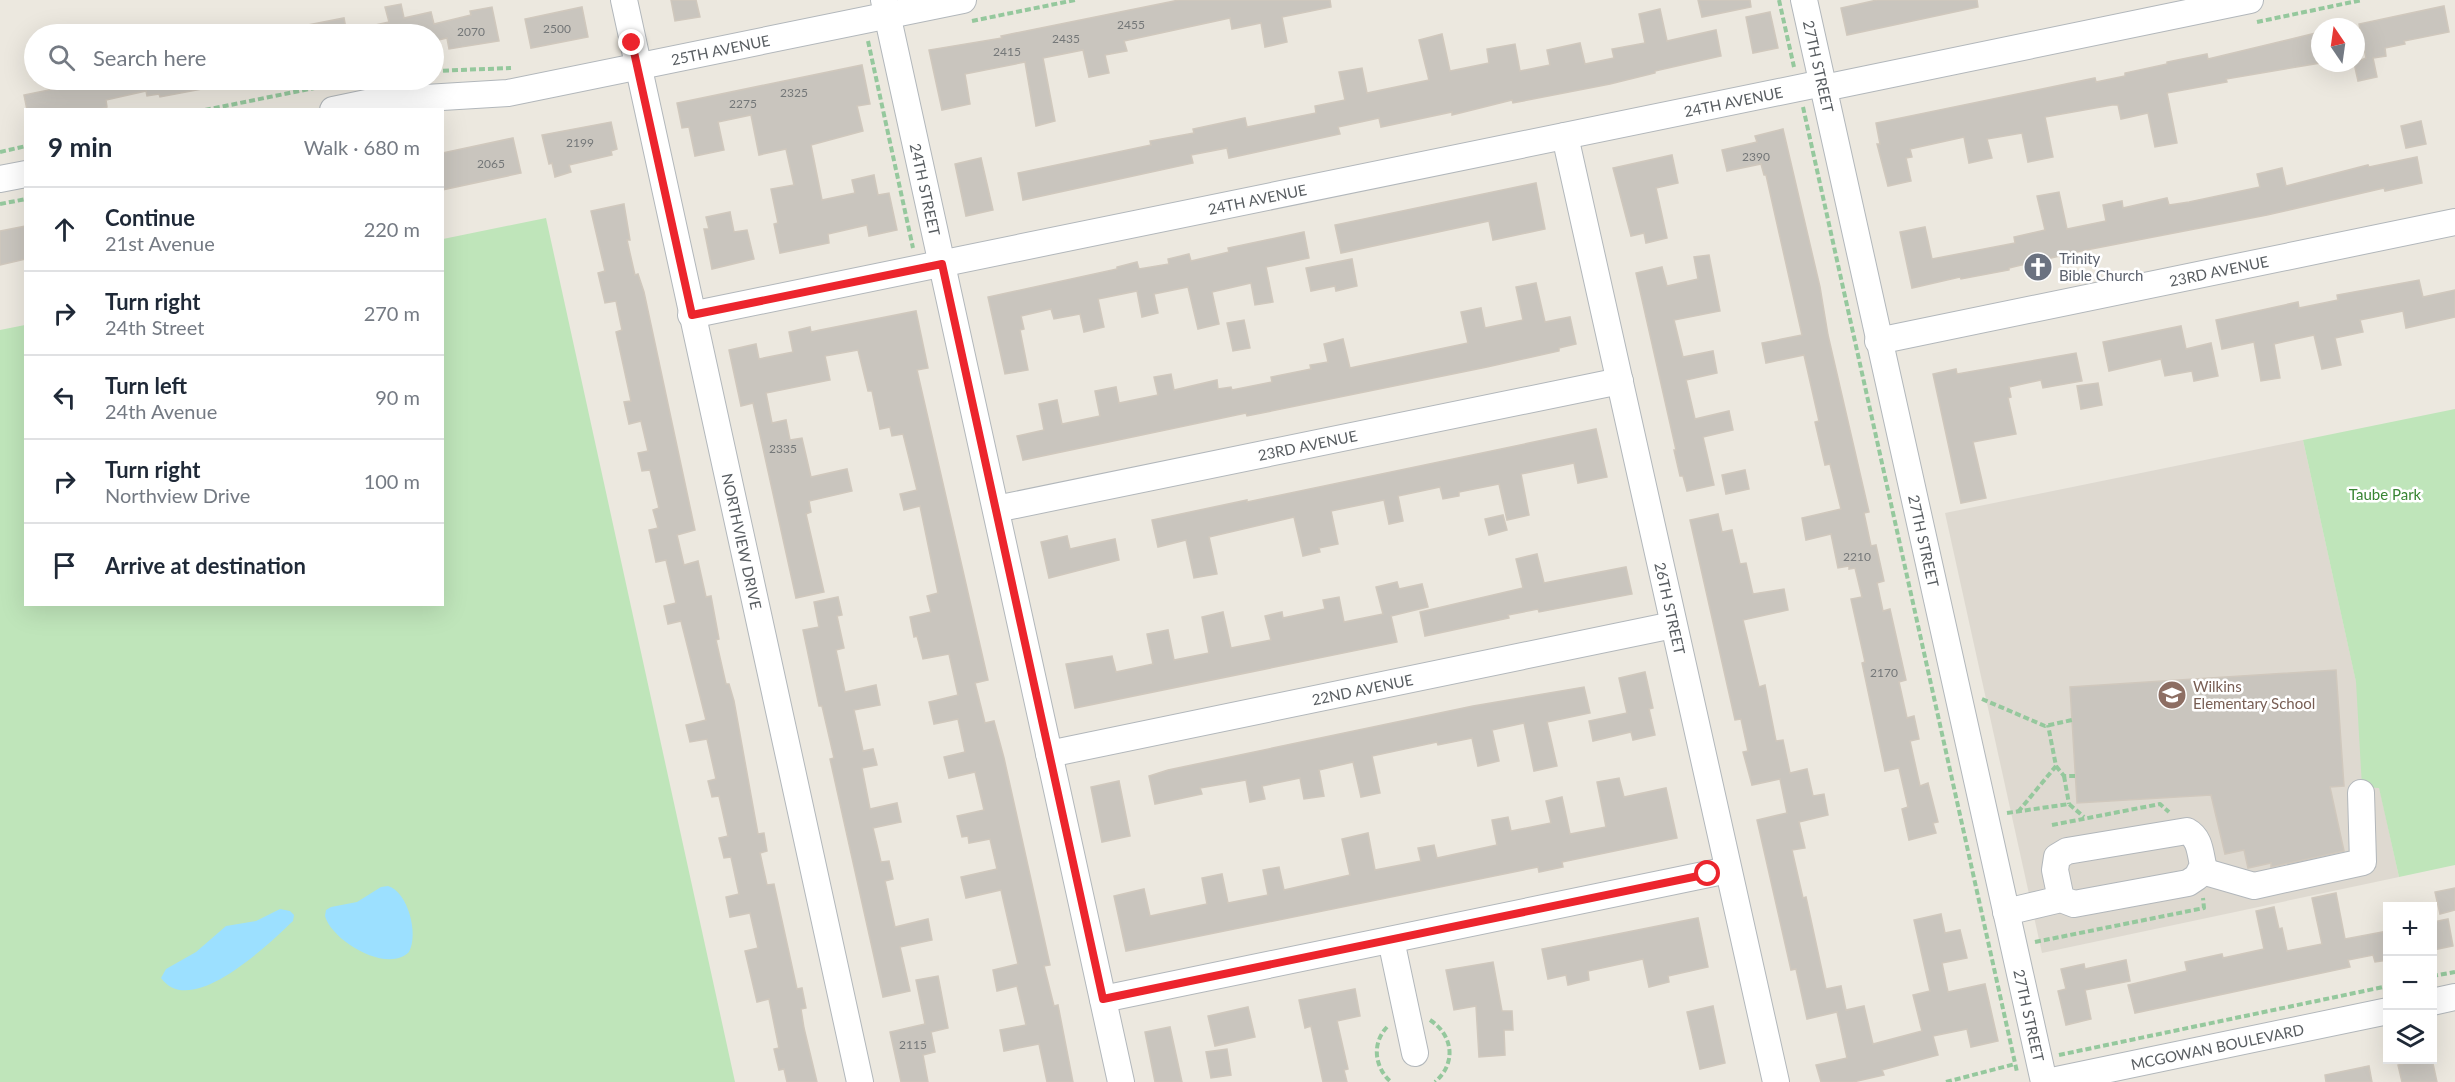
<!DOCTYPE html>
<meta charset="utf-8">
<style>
body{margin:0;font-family:Lato,sans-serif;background:#f2f2f3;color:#1f2937}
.controls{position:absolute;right:18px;bottom:18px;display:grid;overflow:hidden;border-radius:0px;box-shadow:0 6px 24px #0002}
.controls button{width:54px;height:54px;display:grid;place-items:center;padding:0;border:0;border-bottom:2px solid #e0e1e3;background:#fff;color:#1f2937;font:30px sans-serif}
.compass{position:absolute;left:2311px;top:18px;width:54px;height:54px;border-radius:50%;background:#fff;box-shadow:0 6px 24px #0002;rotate:347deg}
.stop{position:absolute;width:18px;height:18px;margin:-14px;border:4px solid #ec252d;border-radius:50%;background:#fff}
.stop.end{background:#ec252d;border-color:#fff;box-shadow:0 2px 6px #0008}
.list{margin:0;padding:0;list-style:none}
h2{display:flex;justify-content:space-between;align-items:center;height:78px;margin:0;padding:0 24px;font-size:26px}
h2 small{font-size:20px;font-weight:400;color:#747a83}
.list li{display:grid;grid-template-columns:39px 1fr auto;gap:18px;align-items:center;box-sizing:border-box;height:84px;padding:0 24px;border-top:2px solid #e0e1e3}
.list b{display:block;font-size:22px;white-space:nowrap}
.list p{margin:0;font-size:20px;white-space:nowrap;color:#747a83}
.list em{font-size:20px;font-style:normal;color:#747a83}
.icon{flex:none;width:33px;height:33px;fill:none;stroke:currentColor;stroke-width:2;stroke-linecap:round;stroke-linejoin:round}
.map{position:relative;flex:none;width:2455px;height:1082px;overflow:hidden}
.search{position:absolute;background:#fff;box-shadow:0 6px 24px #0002;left:24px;top:24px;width:420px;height:66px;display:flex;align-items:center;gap:15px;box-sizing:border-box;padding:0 21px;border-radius:33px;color:#747a83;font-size:22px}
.panel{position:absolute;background:#fff;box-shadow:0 6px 24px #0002;left:24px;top:108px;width:420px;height:498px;border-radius:0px}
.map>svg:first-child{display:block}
</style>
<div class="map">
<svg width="2455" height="1082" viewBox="0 0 2455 1082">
<rect width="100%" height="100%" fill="#ece8df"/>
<path fill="#ded9d0" d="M2303,440l96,437 -357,76 -97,-440z"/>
<g fill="#bfe5ba">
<path d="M546,218l189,864h-735v-752l25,-5 1,279h416l1,-365z"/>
<path d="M2455,409v456l-56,12 -20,-89 -17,-1 -6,-105 -53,-242z"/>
</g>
<g fill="#9ce0ff">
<path d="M388,886c20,6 31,48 21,66 -22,22 -77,-11 -84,-36l1,-6 5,-3 26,-5 24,-15z"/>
<path d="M280,909l10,2 4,4 -1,6c-23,22 -102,99 -132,57l5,-9 30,-17 30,-26 30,-5z"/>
</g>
<g fill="#c9c5be" stroke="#d0c8bd" stroke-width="1.5">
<path d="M671,0h25l4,17 -25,4z"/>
<path d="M1179,0h151l1,7 -49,10 5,25 -22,5 -4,-24 -29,6 -2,-11 -106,23 3,10 -22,4 4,18 -20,4 -6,-27 -40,8 12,63 -19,5 -11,-64 -60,12 5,30 -28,6 -13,-60 73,-12 -1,-2z"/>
<path d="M1698,0h52l1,7 -49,10z"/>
<path d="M1877,0h100l1,7 -131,28 -6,-27z"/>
<path d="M401,4l3,14 27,-6 3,12 37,-9 -1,-4 22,-4 7,34 -50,8 -2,-11 -13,3v-7h-72l-1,-6 28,-6 -4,-15z"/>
<path d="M2444,6l5,26 -45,9 1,3 -20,4 1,8 -13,2 4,19 -19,4 -4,-18 12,-5 -7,-34z"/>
<path d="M582,7l6,30 -57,11 -6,-29z"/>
<path d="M1660,9l7,32 49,-11 5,26 -66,15v2l-45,11 -97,19 -1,-3 -60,15v-3l-71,15 -2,-9 -41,9 2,7 -111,24 -2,-10 -36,7 2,8 -170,37 -5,-27 133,-28 -1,-4 44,-8 -1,-4 52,-11 2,9 69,-14 -1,-7 30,-6 -6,-28 23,-4 5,25 62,-13 -10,-40 23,-6 8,37 39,-8 -2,-14 28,-5 5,27 30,-6 -3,-15 33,-7 5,21 29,-6 -2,-9 33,-6 -6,-29z"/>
<path d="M1770,12l8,36 -25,5 -7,-36z"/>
<path d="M344,18l3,16h-49l-1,-7z"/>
<path d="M2320,32v31l-94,16 1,3 -60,11 10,50 -22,4 -7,-34 -27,6 -3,-14h-6l-67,12 8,40 -25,5 -6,-29 -35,6 5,19 -23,5 -5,-26 -54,12 2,8 -6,1 5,23 -23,5 -11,-42h3l-4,-21 219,-45 1,4 29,-6v-3l42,-9v-2l40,-8 1,5z"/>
<path d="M862,65l8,39 -13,2 6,25 -52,14 11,55 33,-7 -3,-13 22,-5 4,20 11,-2 8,37 -28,6 -2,-11 -39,9 1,9 -49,10 -6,-29 4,-1 -7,-34 23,-4 -8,-36 -27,6 -8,-40 -33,7 6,28 -29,6 -6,-29 -7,1 -5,-25z"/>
<path d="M83,80h129l1,7 -53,10 -1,-3 -12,2 -1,-5 -40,9 1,7 -10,3h-70l-3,-15 59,-12z"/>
<path d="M2421,121l5,23 -20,4 -5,-22z"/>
<path d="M611,122l6,27 -6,2 1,4 -43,10 2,7 -16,5 -3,-14 -3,1 -7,-29z"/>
<path d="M1783,129l37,158 8,48 41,177 -5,1 7,33 5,-1 8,36 -7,2 6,28 7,-2 16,71 -7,2 8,36 7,-2 5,23 -9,2 10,45 8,-3 10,39 -5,1 3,10 -27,7 -7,-31 6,-2 -9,-39 -14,3 -23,-108 3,-1 -14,-63 11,-2 -7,-29 -6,1v-3l-11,2 -7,-34 -25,6 -4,-22 39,-9 -11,-45 -5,1 -10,-43 4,-1 -15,-66 -38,8 -4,-20 40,-8 -36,-160h-2l-3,-11 -34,7 -5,-21 35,-8 -2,-6z"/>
<path d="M513,138l8,35 -79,17v-37z"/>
<path d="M1672,155l6,28 -22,5 11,50 -21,5 -2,-10 -13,3 -18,-68z"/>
<path d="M2417,157l5,26 -37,8 -1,-3 -117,27 -186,36 -72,17v2l-48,9 -1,-2 -48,11 -12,-56 25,-5 7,32 83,-16 -1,-6 31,-7 -8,-34 22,-4 8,37 39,-8 -3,-16 19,-4 1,7 44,-10 2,7 20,-3 71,-15 -3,-13 25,-6 4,18 82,-21 1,2z"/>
<path d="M981,158l12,52 -27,6 -11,-52z"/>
<path d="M1536,183l9,46 -52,11 -4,-19 -148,32 -6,-28z"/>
<path d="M624,204l6,36h-3l8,35 3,-1 6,18 51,238 -18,5 7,30 14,-4 8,36 5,-1 8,43 -3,1 10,44h3l5,17 24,133 6,-1 3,18 -7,2 7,32 7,-1 23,105 5,-1 4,20 -5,1 3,19 13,54h-30l-3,-13 -5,1 -5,-21 5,-1 -10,-49 -12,3 -12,-51 13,-3 -8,-35 -20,4 -4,-20 13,-3 -8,-37 -7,1 -5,-20 9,-2 -9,-40 -7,1 -4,-16 8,-2 -9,-40 -17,3 -4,-17 20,-5 -25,-99 -13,3 -4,-18 12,-3 -10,-43 -10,2 -7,-32 9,-2 -5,-18 6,-2 -9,-38 -8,1 -4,-18 10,-2 -7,-30 -12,3 -5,-22 7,-1 -15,-69 6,-2 -6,-29 -11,2 -7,-30 7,-2 -14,-60z"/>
<path d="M730,212l4,20 13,-2 7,29 -42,10 -8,-40h5l-3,-12z"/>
<path d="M26,226v33l-26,6v-34z"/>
<path d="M1304,232l5,26 -43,9 7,35 -18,3 -4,-22 -39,9 7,32 -21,5 -10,-42 -34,7 4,19 -16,4 -5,-26 -39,8 6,28 -20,5 -4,-18 -26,5 -3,-10 -30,7 3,13 -4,1 8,40 -23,4 -17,-77 129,-28v-2l20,-5 2,7 30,-5 -1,-5 21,-5 2,7 38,-9 -1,-4z"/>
<path d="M1709,255l11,56 -46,9 9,37 30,-6 4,22 -31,7 9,39 34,-8 4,19 -30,7 11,48 -27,6 -4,-15h-3l-6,-26h2l-40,-177 26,-6 5,19 31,-7 -4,-22z"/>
<path d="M1352,259l5,27 -21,5 -1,-5 -24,5 -5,-23z"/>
<path d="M2419,280l4,17 32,-7v27l-49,11 -3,-17 -43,9 3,12 -28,6 6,27 -19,4 -8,-34 -40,9 6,34 -19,3 -7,-39 -32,7 -6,-29 82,-18 1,6 39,-8 -1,-5z"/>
<path d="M1536,283l9,39 25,-5 6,27 -17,4v3l-72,16 -240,49 -1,-3 -223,47 -6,-24 27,-6 -5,-26 18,-4 5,24 38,-8 -5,-25 21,-4 3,16 39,-8 -4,-18 17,-3 3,16 43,-10 1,9 13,-2 1,3 40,-8 -1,-5 40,-8 -1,-4 18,-3 -4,-18 19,-5 7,29 118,-25 -7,-31 20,-4 4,20 38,-8 -7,-33z"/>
<path d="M916,311l12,57 -11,2 71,310 -13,3 10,40 9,-2 10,37 46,207 -6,1 10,40 4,-1 15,77h-26l-8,-38 -35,7 -4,-21 26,-5 -9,-39 -20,5 -4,-21 25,-6 -17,-74 -35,8 -5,-21 36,-8 -7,-30 -21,4 -1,-7 -6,1 -5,-21 27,-6 -9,-38 -26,6 -5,-21 21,-5 -7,-33 -24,5 -5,-22 29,-7 -9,-41 -26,5 -6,-23 -3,1 -4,-20 21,-5 -4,-16 11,-3 -18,-87 -16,4 -4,-16 17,-4 -14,-56 -11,2 -2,-9 -10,2 -8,-38h-4l-10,-41 -33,6 5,24 -64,13 6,30 14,-3 4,20 12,-2 9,39 36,-8 5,22 -43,10 2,11 -5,2 18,78 -28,6 -43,-195 -12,3 -12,-56 27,-6 3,15 34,-7 -4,-20 21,-5 1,5 9,-2z"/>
<path d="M1244,320l6,28 -17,3 -6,-28z"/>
<path d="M2181,326l5,23 25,-6 7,33 -24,5 -2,-10 -27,5 -4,-17 -52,12 -6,-29z"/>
<path d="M2076,353l6,28 -39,7 -2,-8 -32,7 2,10 -3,1 8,36 -43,8 13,56 -25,5 -28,-129 23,-5 1,5z"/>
<path d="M2098,383l4,22 -21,4 -4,-23z"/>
<path d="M1596,429l11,48 -29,6 -4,-20 -53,11 8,41 -22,5 -8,-36 -40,8v4l-16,3 -3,-12 -42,9 5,25 -14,3 -5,-24 -53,11 7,33 -19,4 1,4 -17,4 -9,-39 -85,20 8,37 -23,4 -8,-38 -28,7 -6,-27 95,-20v2z"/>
<path d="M1745,470l4,19 -23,5 -4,-19z"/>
<path d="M1718,514l4,18 10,-2 8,34 6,-1 7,31 31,-5 4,21 -45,10 16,67 6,-2 11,56 7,-1 7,33 17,-4 6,27 11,-2 4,21 -29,7 6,26 -13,2 11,48 3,-1 20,92 15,-3 5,24 18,-4 9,38 49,-13 -9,-36 17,-4 -16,-71 27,-6 4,19 15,-3 7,28 -25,5 6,29 37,-8 13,57 -27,6 -4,-18 -34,7 5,19 -56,15 2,5 -31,7h-32l-5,-17 31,-7 -10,-46 -30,7 -11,-50 -5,1 -34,-150 30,-7 -7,-34 -28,6 -9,-33 5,-1 -7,-32 -6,1 -45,-200z"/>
<path d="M1503,515l4,15 -18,5 -4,-16z"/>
<path d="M1067,536l3,13 45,-10 4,21 -70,18 -8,-36z"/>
<path d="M1537,554l7,29 82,-16 6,27 -93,18 -1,-3 -30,6 1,3 -84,18 -5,-24 103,-24 -7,-29z"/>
<path d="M1397,582l2,7 23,-5 6,23 -37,9 6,26 -322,66 -9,-44 46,-8 4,16 37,-8 -6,-30 21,-4 6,30 35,-7 -7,-36 21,-5 8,36 40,-8 -6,-24 17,-4 1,6 42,-9 -2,-9 16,-3 5,25 39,-8 -7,-27z"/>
<path d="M838,597l4,18 -5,1 7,32 -8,2 9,42 31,-7 4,20 -26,5 9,41 10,-2 4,16 -15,3 8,41 27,-6 4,19 -28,6 8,34 8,-1 4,18 -8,2 10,46 33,-8 4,21 -32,7 10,44 -27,6 -53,-238 4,-1 -12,-52h-3l-16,-76 16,-3 -5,-25z"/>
<path d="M2336,670l8,116 -14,1 14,64 -73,16v-4l-23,5 -4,-18 -19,4 -14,-59 -134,8 -7,-116z"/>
<path d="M1645,672l8,36 -4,1 6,26 -22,5 -2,-8 -38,9 -4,-20 38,-8 -8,-35z"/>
<path d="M1584,687l6,26 -43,9 10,44 -23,5 -10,-48 -32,7 7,31 -21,5 -6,-28 -34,7 -1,-3 -65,14 8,37 -19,4 -8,-35 -34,8 5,26 -20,3 -4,-21 -38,8 3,13 -15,3 -4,-22 -46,8 2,6 -47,10 -6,-28 19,-6 305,-64z"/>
<path d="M1619,778l5,19 42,-9 11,50 -115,24 1,5 -24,5 -1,-5 -412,84 -12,-55 30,-7 6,27 57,-12 -5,-26 20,-4 6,29 40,-8 -5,-25 16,-3 5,23 66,-15 -8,-36 26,-6 7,37 46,-9 -3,-13 16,-3 3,13 60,-13 -5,-25 16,-3 3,14 40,-8 -5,-22 16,-4 8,37 36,-7 -9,-45z"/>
<path d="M1119,781l11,55 -28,6 -11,-55z"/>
<path d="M2455,888v22l-15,4 -5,-22z"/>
<path d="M2336,893l9,46 43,-8v29l-13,2 -2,-7 -25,5 2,7 -215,46 -7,-28 59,-14 -2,-9 37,-8 1,4 41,-9 -8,-38 18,-4 5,22 3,-1 5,23 35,-7 -10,-46z"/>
<path d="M1698,918l10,49 -40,9 1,6 -20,5 -6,-28 -55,12 1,9 -21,5 -2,-10 -18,4 -6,-30z"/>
<path d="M2448,919l5,27 -20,4v-28z"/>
<path d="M2126,960l4,21 -45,9 6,29 -25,6 -8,-34 8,-2 -5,-20 23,-5 1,5z"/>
<path d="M1493,962l9,49h10l1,19h-9l1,25 -26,2 -3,-51 -22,4 -8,-40z"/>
<path d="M938,976l10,52 -17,4 4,20 -12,3 5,27h-27l-11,-50 35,-8 -9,-44z"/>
<path d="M1355,989l5,27 -23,5 11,48 -4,1 3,12h-24l-12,-56 -6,2 -6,-28z"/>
<path d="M1713,1006l12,57 -25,6 -13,-57z"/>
<path d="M1248,1007l7,30 -40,9 -7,-30z"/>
<path d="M1170,1027l12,55h-27l-10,-50z"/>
<path d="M1227,1049l4,26 -20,3 -5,-26z"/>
<path d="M2425,1059h7l5,23h-35l-4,-17z"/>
<path d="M2369,1066l3,16h-46l-1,-7z"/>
</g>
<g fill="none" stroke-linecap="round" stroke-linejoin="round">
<g stroke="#b2b7bb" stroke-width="28">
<g id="minor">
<path id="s1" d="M624,0l236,1082"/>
<path id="s2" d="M884,0l237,1082"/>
<path id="s3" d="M1804,0l240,1082"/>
<path d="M1824,88l426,-88"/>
<path id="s4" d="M333,110l43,-9 132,-8 455,-93"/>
<path id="s5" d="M1565,136l211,946"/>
<path d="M0,179l26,-5"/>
<path id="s6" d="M691,315l1132,-232"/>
<path id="s7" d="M1878,341l577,-119"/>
<path id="s8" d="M996,509l624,-128"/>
<path id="s9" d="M1049,754l624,-129"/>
<path d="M2202,871l52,15 109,-24 -2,-69"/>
<path d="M2006,912l55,-13 13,5 114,-21 9,-6 6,-12c-3,-13 -3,-27 -16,-34l-120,20 -10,6 -2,13 6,29"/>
<path d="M1391,940l24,113"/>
<path d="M1103,999l625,-129"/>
<path d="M2432,1002l23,-5"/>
<path id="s10" d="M2047,1082l341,-71"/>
</g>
</g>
<g stroke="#95c89d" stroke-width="4" stroke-dasharray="6 3" stroke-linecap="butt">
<path d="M1779,0l15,67"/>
<path d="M972,21l103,-21"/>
<path d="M2257,22l105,-22"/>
<path d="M868,41l45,207"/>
<path d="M434,71l77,-3"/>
<path d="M1803,107l214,965"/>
<path d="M205,110l149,-30"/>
<path d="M0,152l26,-6"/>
<path d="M0,204l26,-5"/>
<path d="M1982,699l63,27 27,-6"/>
<path d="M2056,766l8,10h11"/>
<path d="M2064,776l5,28"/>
<path d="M2018,812l38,-46 -8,-41"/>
<path d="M2007,813l62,-9 15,13"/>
<path d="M2052,825l108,-21 9,8"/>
<path d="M2035,942l169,-34 -1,-10"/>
<path d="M2432,976l23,-4"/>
<path d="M1430,1020c23,15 27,43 5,62"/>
<path d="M1387,1027c-16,17 -12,41 4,55"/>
<path d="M2059,1055l329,-69"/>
<path d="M1946,1082l69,-18"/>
</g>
<use href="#minor" stroke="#fff" stroke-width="26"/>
</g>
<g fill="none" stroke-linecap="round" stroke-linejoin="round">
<path stroke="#ec252d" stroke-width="8" d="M632,43l60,272 250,-51 161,735 605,-125"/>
</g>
<defs>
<g id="church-disc" transform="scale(1.5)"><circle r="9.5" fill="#6b7280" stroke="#fff"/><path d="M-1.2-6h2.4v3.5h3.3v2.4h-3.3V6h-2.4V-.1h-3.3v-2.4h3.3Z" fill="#fff"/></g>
<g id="school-disc" transform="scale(1.5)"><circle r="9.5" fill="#8d6e63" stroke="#fff"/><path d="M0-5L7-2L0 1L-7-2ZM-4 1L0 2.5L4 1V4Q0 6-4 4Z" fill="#fff"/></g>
</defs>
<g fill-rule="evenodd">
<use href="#church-disc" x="2038" y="267"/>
<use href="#school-disc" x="2172" y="695"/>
</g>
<g text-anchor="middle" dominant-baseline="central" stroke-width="5" stroke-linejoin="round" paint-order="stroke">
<g font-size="12" fill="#747778">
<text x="1131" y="24">2455</text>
<text x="557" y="28">2500</text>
<text x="471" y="31">2070</text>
<text x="1066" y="38">2435</text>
<text x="1007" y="51">2415</text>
<text x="794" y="92">2325</text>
<text x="743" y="103">2275</text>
<text x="580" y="142">2199</text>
<text x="1756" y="156">2390</text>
<text x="491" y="163">2065</text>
<text x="783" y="448">2335</text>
<text x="1857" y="556">2210</text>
<text x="1884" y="672">2170</text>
<text x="913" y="1044">2115</text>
</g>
<g font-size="15" fill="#585d61" stroke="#fff">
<text stroke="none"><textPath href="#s4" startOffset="393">25TH AVENUE</textPath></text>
<text stroke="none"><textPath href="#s3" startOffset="68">27TH STREET</textPath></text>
<text stroke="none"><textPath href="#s6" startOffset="1064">24TH AVENUE</textPath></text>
<text stroke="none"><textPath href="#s2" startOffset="194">24TH STREET</textPath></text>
<text stroke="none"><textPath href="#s6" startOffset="578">24TH AVENUE</textPath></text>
<text stroke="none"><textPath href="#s7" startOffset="348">23RD AVENUE</textPath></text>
<text stroke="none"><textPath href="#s8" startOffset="318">23RD AVENUE</textPath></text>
<text stroke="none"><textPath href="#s1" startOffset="554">NORTHVIEW DRIVE</textPath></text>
<text stroke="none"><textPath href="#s3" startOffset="554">27TH STREET</textPath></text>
<text stroke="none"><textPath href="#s5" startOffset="484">26TH STREET</textPath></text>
<text stroke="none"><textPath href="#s9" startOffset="320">22ND AVENUE</textPath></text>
<text stroke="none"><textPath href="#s3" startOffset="1040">27TH STREET</textPath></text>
<text stroke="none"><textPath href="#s10" startOffset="174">MCGOWAN BOULEVARD</textPath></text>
</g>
<g font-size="15" fill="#5b616d" stroke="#fff" text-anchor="start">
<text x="2059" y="258">Trinity<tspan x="2059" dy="17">Bible Church</tspan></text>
</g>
<g font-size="15" fill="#388533" stroke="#fff">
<text x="2385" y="494">Taube Park</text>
</g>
<g font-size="15" fill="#785e54" stroke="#fff" text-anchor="start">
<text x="2193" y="686">Wilkins<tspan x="2193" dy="17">Elementary School</tspan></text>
</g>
</g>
</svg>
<div class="controls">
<button>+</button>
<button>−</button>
<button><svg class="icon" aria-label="layers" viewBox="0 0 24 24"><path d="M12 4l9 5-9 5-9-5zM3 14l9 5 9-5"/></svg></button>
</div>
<svg class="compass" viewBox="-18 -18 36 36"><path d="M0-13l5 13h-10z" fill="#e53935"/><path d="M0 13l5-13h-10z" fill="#747a83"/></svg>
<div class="stop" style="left:1708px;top:874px"></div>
<div class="stop end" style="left:632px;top:43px"></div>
<div class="search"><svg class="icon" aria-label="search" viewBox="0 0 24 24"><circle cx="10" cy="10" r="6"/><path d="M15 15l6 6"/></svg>Search here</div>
<section class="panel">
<h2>9 min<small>Walk · 680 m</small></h2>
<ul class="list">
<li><svg class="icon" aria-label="ahead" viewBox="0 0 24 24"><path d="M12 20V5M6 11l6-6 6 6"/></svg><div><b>Continue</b><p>21st Avenue</p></div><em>220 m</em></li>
<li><svg class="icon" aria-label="right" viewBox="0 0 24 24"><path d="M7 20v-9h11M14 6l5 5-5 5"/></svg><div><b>Turn right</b><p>24th Street</p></div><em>270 m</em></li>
<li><svg class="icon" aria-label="left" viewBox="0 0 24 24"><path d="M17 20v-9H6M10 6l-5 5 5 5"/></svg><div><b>Turn left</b><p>24th Avenue</p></div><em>90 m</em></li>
<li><svg class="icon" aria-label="right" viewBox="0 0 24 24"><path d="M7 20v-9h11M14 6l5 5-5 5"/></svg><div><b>Turn right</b><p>Northview Drive</p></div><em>100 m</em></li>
<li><svg class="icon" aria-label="arrive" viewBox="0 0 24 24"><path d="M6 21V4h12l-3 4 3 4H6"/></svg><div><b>Arrive at destination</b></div></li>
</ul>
</section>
</div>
